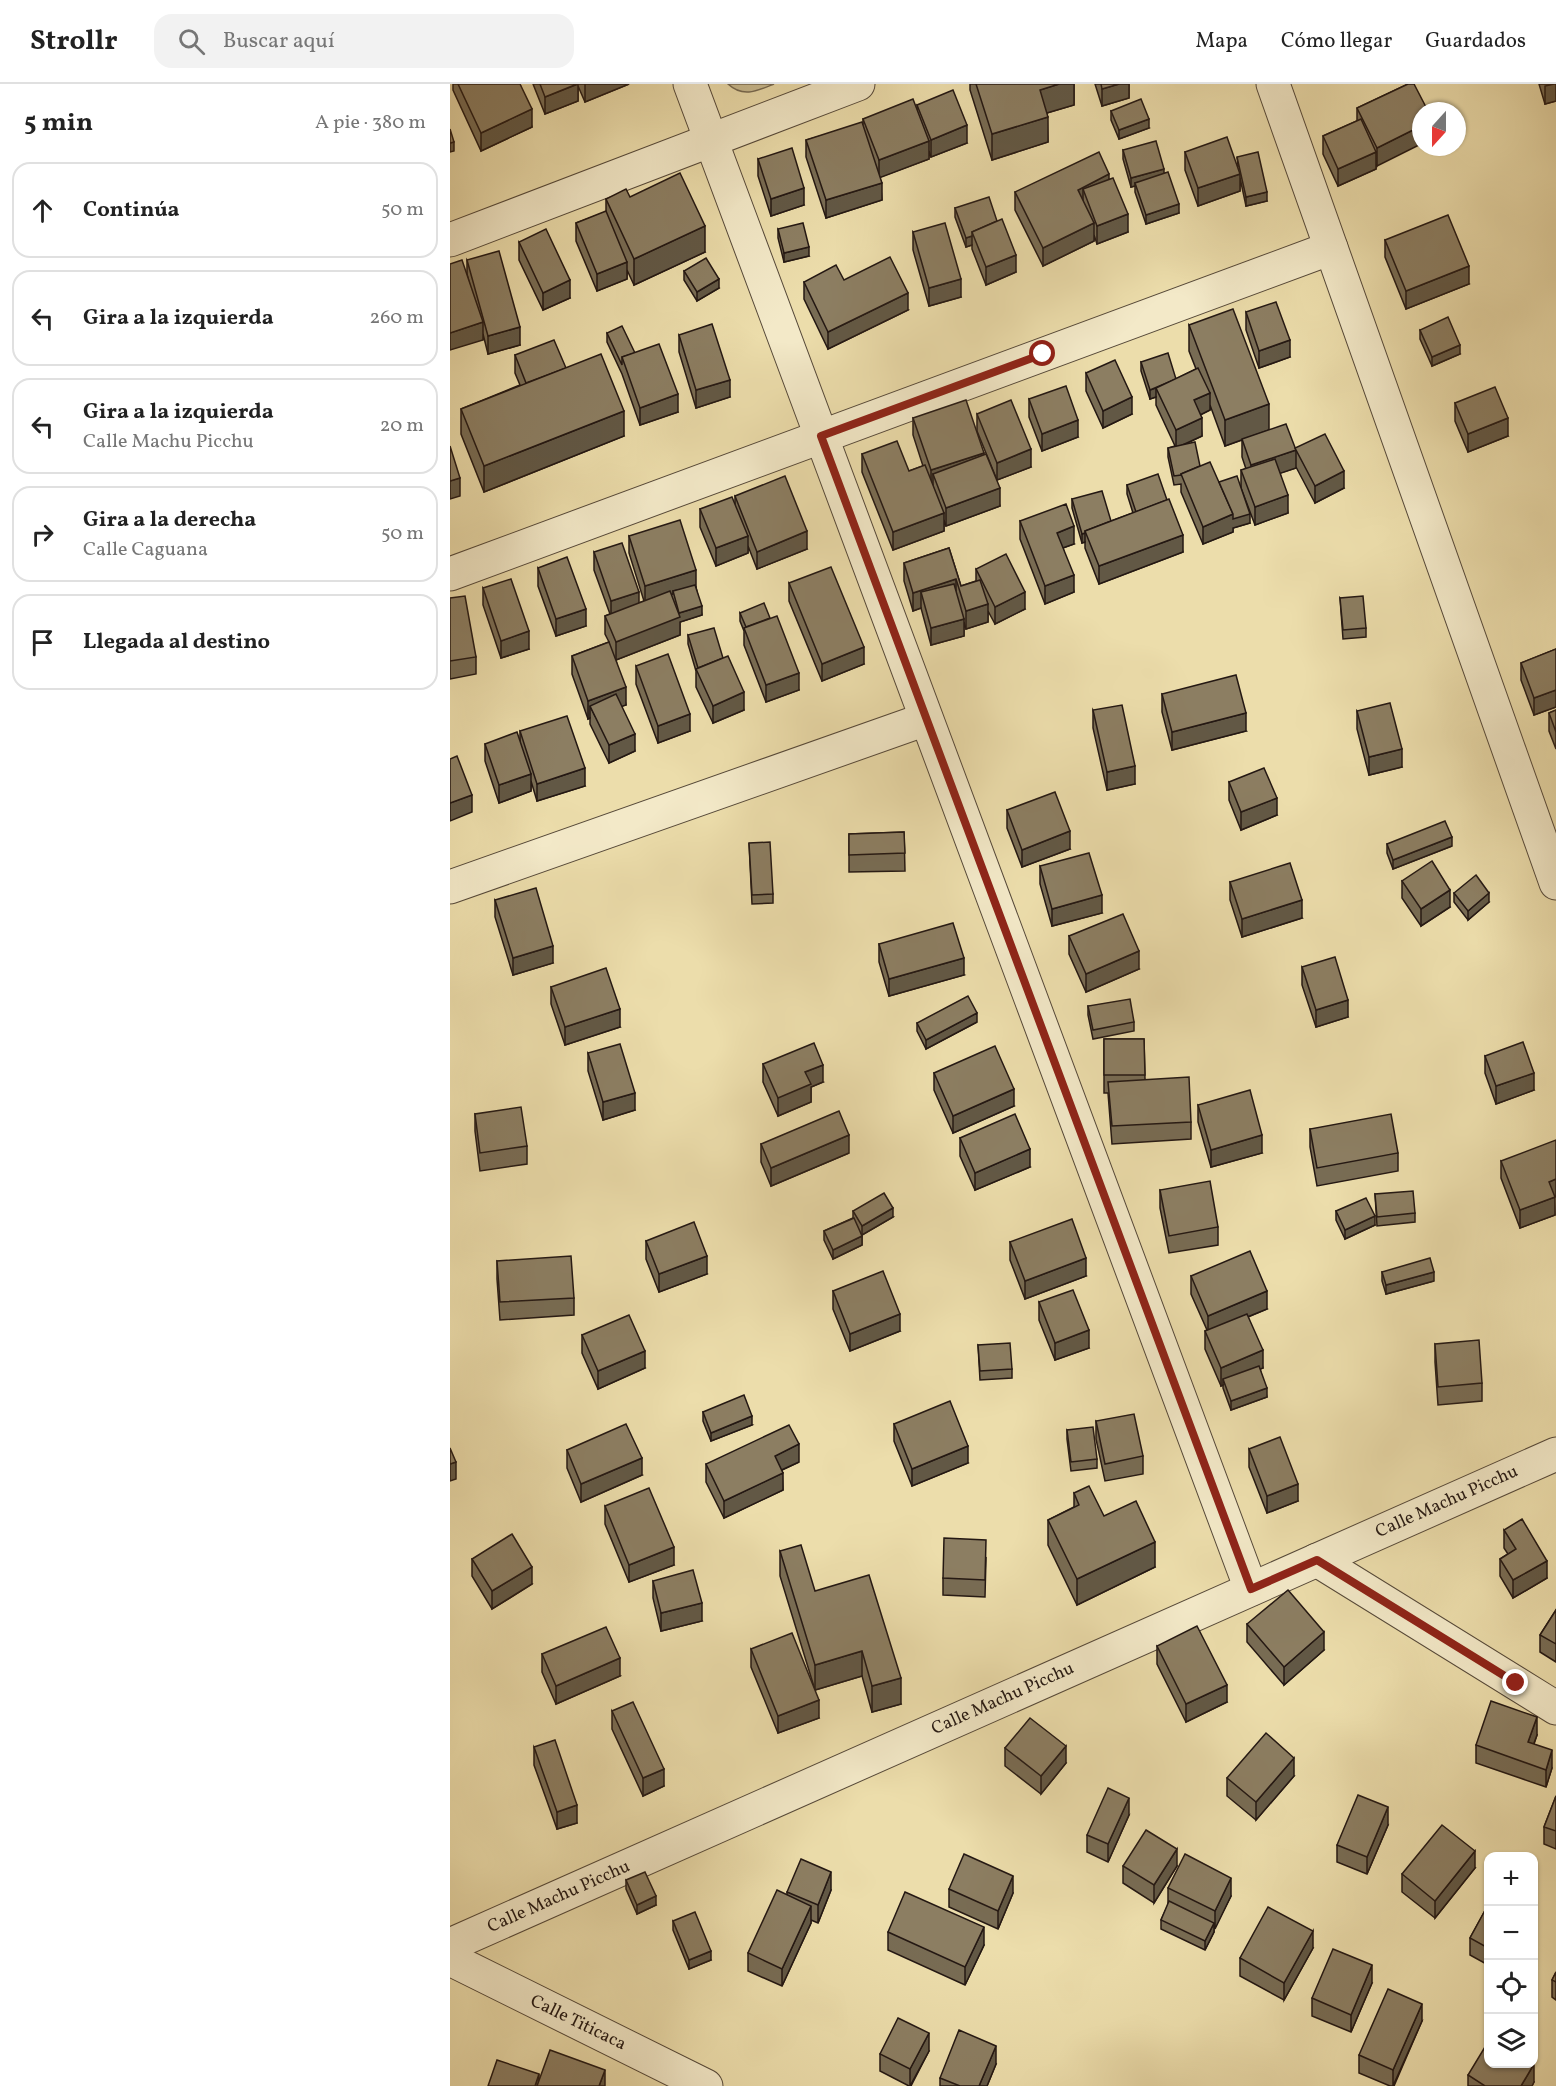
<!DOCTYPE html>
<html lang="es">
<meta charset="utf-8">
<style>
body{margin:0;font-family:Vollkorn,serif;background:#f2f2f2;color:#222}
.controls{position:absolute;right:18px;bottom:18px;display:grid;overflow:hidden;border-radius:12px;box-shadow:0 2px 4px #0004}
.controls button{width:54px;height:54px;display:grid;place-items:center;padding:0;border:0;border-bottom:2px solid #e0e0e0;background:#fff;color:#222;font:30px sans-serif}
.compass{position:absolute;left:962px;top:18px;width:54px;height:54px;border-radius:50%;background:#fff;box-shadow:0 2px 4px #0004;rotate:201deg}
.stop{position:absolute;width:18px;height:18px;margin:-14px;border:4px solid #8f2418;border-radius:50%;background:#fff}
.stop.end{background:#8f2418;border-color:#fff;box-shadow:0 2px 6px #0008}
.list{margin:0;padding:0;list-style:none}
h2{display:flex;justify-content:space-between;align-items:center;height:78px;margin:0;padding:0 24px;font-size:26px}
h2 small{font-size:20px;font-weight:400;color:#767676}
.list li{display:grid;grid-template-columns:39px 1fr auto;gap:18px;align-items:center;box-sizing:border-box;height:96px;margin:0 12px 12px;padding:0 12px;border:2px solid #e0e0e0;border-radius:18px}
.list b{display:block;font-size:22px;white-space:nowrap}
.list p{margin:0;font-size:20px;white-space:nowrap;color:#767676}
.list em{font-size:20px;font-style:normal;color:#767676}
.icon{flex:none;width:33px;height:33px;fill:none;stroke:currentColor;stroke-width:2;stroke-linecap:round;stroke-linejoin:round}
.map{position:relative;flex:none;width:1106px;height:2002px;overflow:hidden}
header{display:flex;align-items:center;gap:36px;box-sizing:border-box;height:84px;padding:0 30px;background:#fff;border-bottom:2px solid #e0e0e0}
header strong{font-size:28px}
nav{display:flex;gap:33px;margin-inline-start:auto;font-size:21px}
.search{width:420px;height:54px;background:#f2f2f2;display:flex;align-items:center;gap:15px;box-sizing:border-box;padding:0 21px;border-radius:18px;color:#767676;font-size:22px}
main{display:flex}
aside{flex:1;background:#fff}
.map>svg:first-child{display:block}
</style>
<header>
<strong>Strollr</strong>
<div class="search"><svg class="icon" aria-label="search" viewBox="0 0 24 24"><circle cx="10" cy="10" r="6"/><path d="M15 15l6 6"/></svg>Buscar aquí</div>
<nav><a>Mapa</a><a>Cómo llegar</a><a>Guardados</a></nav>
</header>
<main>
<aside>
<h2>5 min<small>A pie · 380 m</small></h2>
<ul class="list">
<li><svg class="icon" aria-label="ahead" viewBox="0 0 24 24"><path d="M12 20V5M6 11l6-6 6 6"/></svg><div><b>Continúa</b></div><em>50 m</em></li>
<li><svg class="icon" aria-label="left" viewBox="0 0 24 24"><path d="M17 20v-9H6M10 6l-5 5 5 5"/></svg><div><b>Gira a la izquierda</b></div><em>260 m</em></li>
<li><svg class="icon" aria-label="left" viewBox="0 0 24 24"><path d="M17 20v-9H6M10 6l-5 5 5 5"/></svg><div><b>Gira a la izquierda</b><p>Calle Machu Picchu</p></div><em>20 m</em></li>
<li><svg class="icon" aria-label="right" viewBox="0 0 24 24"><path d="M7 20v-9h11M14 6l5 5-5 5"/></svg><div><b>Gira a la derecha</b><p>Calle Caguana</p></div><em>50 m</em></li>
<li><svg class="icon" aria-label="arrive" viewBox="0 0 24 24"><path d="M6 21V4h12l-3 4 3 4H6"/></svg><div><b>Llegada al destino</b></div></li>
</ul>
</aside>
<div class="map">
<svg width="1106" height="2002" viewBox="0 0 1106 2002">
<rect width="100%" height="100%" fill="#ecddab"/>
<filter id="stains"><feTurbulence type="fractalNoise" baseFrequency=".00333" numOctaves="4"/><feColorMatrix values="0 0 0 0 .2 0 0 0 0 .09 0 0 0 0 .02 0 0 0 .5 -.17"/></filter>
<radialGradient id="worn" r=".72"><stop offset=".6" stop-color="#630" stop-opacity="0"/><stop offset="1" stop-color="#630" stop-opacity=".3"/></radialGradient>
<path fill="#cabc91" stroke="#776a52" stroke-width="1.5" d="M278,0h46c-17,7 -31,14 -46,0z"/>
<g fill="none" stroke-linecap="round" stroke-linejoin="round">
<g stroke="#564939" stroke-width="35">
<g id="minor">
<path d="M240,0l561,1505"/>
<path d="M823,0l283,799"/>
<path d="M0,156l408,-156"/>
<path d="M0,490l881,-326"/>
<path d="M0,803l476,-168"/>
<path d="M867,1476l239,148"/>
<path d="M0,1861l1106,-491"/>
<path d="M0,1875l256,127"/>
</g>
</g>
<use href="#minor" stroke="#f3e9c8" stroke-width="33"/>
</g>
<g fill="#786c54" stroke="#241813" stroke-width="1.5">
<path d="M3,0h67l12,43 -51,24 -28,-61z"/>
<path d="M83,0h96l-44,18 -7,-16v15l-33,13z"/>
<path d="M520,0h104v21l-27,8 1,29 -56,18 -22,-70z"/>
<path d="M645,0h34v14l-27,8z"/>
<path d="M958,0l-31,82 -1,-2v5l-38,17 -15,-32v-18l34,-15v-13z"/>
<path d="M1089,0h17v17l-11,3z"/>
<path d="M467,21l50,38 -36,14 -2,-6v8l-49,18 2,23 -56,18 -20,-61v-17l57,-16v-5l54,-8z"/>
<path d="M661,27l38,17 -30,11 -8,-19z"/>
<path d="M673,66l41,23 15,40 -33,11 -11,-32v-6l-4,1 -8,-28z"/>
<path d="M735,68l53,14 -1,-9 30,44 -21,5 -6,-28v13l-42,15 -13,-36z"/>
<path d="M308,75l46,46 -33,11 -13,-40z"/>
<path d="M659,95l19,53 -31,12 -3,-9v6l-51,25 -28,-56v-18z"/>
<path d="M180,113l75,55 -71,33 -7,-15v9l-30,12 -21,-50v-18l30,-11v-13z"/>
<path d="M505,124l42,13 19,51 -30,13 -14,-36v-4l-6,2 -11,-30z"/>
<path d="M328,145l31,27 -25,6 -6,-24z"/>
<path d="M463,148l48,65 -32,9 -16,-56z"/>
<path d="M935,156l84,44 -63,25 -21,-52z"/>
<path d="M69,158l51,56 -27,12 -24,-50z"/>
<path d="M17,176l53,85 -32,9 -5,-20v6l-16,-66z"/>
<path d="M234,187l35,17 -22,13 -13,-21z"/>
<path d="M354,198l104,28 -80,39 -24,-50z"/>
<path d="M796,228l44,45 -31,11 -13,-38z"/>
<path d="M739,241l80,105 26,19 49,39 -29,15 -19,-36v1l-16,5 8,40 -33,12 -14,-37v-18l5,-1 -4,-12v-17l-17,6 -15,-41v5l-10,5 2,21 -17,8 15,22 19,17 31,40 -17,5v4l-30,12 -22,-52v-8l-7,1 -6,-28v-9l7,-2 -19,-41v-8l-6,2 -9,-28v-9l35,17 20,-10 -7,-18z"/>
<path d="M970,246l40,24 -28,12 -12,-27z"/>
<path d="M157,249l28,20 43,59 -38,13 -18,-51 -15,-32z"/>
<path d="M229,251l51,62 -34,11 -17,-56z"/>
<path d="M65,271l51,13 58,68 -140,56 -23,-58v-25l59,-24 -5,-12z"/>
<path d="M636,289l46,41 -29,14 -17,-37z"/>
<path d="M579,315l49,38 -36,14 -13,-34z"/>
<path d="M1005,319l53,33 -40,16 -13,-31z"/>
<path d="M527,330l54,53 -34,13 -20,-49z"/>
<path d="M463,334l71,37 16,51 -54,20 -2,-6v11l-51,19 -31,-78v-18l47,17 14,-5 -10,-31z"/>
<path d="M677,401l40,15 16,52 -84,32 -14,-36v-6l-3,1 -10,-35v-9l39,22 22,-8 -6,-19z"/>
<path d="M285,412l72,53 -50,20 -9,-23v7l-32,13 -16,-39v-18l35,-5z"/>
<path d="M570,437l54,23 -11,4 11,44 -29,12 -25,-65z"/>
<path d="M179,452l67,51 6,28 -22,7v13l-64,25 10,45 -5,1 14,45 -26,12 -19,-39v-6l-2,1 -16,-45v-18l37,-14 -4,-8v-18l5,-2 -16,-44v-18l45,51 5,-2 -15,-48z"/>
<path d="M499,464l12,38 15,-5v-12l49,40 -30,15 -7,-13v11l-22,7 -2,-7v14l-33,9 -10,-37 -8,3 -9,-30v-18z"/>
<path d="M88,484l48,58 -30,10 -18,-50z"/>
<path d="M339,499l75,81 -42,17 -33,-80z"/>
<path d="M33,504l46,61 -28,9 -18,-53z"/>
<path d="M0,514l26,59v17l-26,5z"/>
<path d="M890,514l26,30v9l-23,2z"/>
<path d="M290,529l59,77 -33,12 -22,-57v-14l-4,-10z"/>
<path d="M238,551l35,23 21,52 -31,13 -17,-36v-16l-8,-27z"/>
<path d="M1106,565v58l-22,8 -13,-35v-17z"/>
<path d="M186,582l54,65 -32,12 -22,-59z"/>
<path d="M712,610l84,37 -74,19 -10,-38z"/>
<path d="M643,626l42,74 -28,6 -14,-62z"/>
<path d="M1106,626v39l-7,-18v-18z"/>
<path d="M907,627l45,56 -33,8 -12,-46z"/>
<path d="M70,647l65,55 -48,15 -6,-20v10l-32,12 -14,-42v-17l35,-1z"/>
<path d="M779,698l48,33 -36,15 -12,-30z"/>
<path d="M557,726l63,39 -48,18 -15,-39z"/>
<path d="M454,748l1,39 -56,1v-38z"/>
<path d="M299,759l24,51v9l-21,1z"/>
<path d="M937,760l65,2 -59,23 -6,-16z"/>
<path d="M590,782l62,47 -50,13 -12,-42z"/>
<path d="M952,797l48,26 -29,19 -19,-28z"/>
<path d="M780,798l72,36 -60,19 -12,-37z"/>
<path d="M1004,809l35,9 -21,18 -14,-18z"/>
<path d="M45,816l58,63 -40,12 -18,-58z"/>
<path d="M619,852l70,33 -53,23 -17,-38z"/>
<path d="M429,860l85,31 -75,21 -10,-34z"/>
<path d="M852,883l46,50 -32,10 -14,-42z"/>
<path d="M101,903l69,40 -55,18 -14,-41z"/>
<path d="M638,922l46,16v9l-41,8 -5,-24z"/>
<path d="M527,938l-51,27 -9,-18v-8z"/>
<path d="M654,955h40l1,40 46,43v17l-79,5 -4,-51h-4z"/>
<path d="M138,969l47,57 -32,10 -15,-49z"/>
<path d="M1035,972l49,34 -38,14 -11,-31z"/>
<path d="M313,980l60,18 -12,5v15l-33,14 -15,-34z"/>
<path d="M484,989l80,33 -61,27 -19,-43z"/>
<path d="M748,1021l64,48 -51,14 -13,-45z"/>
<path d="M25,1030l52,32v18l-47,7 -5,-40z"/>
<path d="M860,1045l88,24v18l-81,15 -7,-39z"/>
<path d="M510,1054l70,29 -55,23 -15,-34z"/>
<path d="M311,1060l88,9 -78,33 -10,-24z"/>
<path d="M1051,1077l53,36 1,18 -35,13 -19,-50z"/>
<path d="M710,1106l58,37v18l-49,8 -9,-45z"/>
<path d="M925,1110l40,19v9l-38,4z"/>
<path d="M403,1127l40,6 -31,18v10l-29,14 -9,-19v-9l29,-13z"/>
<path d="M886,1127l39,14 -30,14 -9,-19z"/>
<path d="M196,1157l61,33 -48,18 -13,-33z"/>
<path d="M560,1158l76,34 -61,23 -15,-39z"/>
<path d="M47,1177l77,37v17l-74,5 -3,-41z"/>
<path d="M932,1188l52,9 -48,13 -4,-13z"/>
<path d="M741,1192l76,33 -19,8 15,51 -3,1 7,28 -36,13 -8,-22v-3l-2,1 -16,-37v-18l2,-1 -16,-36z"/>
<path d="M383,1207l67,40 -50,20 -17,-42z"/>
<path d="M589,1218l50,46 -34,12 -16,-40z"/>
<path d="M132,1251l63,33 -47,21 -16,-36z"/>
<path d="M985,1260l47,39v18l-44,4 -3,-43z"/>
<path d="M528,1261l34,24v9l-32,2z"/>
<path d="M253,1328l49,13 -41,16 -8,-20z"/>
<path d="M646,1337l47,35v18l-38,7 -9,-42z"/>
<path d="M444,1340l74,39 -56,23 -18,-45z"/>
<path d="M617,1346l30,29v9l-26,3 -4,-32z"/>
<path d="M799,1365l49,52 -31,12 -18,-46z"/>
<path d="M117,1366l75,25 -61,27 -14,-34z"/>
<path d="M349,1378l-17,8 1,20 -59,28 -18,-36v-18z"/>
<path d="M624,1409l30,23 51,51 -78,38 -29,-60v-25l26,-13z"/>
<path d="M155,1422l69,59 -45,17 -24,-58z"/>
<path d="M1054,1446l43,48 -34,20 -13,-22v-17l8,-5 -4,-6z"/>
<path d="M330,1467l35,40 86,113 -29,8 -10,-36 -47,14 -35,-114z"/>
<path d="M536,1474l-1,39 -42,-2v-17z"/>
<path d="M22,1475l60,25 -40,25 -20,-33z"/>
<path d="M203,1497l49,40 -41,10 -8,-33z"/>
<path d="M1106,1526v52l-16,-10v-17z"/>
<path d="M797,1540l77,26 -40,35 -37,-43z"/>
<path d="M707,1562l70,56 -41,20 -29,-58z"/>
<path d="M301,1565l68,69 -41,15 -27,-66z"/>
<path d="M92,1570l78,22 -64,28 -14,-32z"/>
<path d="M162,1627l52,75 -21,10 -31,-67z"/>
<path d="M1087,1651l-3,9 18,24 -6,19 -70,-24v-18z"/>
<path d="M84,1663l43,76 -20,6 -23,-64z"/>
<path d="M555,1664l61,15 -25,31 -36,-28z"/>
<path d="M844,1692l-38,44 -29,-24v-18z"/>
<path d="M1106,1712v53l-12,-5v-17z"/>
<path d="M679,1731l-21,47 -21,-10v-17z"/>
<path d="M938,1741l-21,49 -30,-12v-17z"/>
<path d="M673,1782h54l-23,37 -31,-20z"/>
<path d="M1025,1784l-40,50 -33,-26v-18z"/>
<path d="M176,1796l30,25 -19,9 -11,-25z"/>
<path d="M718,1804l63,8 -17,33v3l-9,18 -44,-21v-9l7,-15z"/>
<path d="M499,1805l64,4 -15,36 -49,-22z"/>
<path d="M381,1806l-13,33 -7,-3v3l-29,63 -34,-15v-18l39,-58v-3z"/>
<path d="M1038,1821v60l-18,-10v-17z"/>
<path d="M223,1837l38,39 -22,9 -16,-39z"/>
<path d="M438,1848l96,13 -19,40 -77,-35z"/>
<path d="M863,1864l-29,52 -44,-24v-18z"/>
<path d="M1106,1888v28l-4,-3v-17z"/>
<path d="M922,1899l-21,49 -39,-16v-18z"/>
<path d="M972,1937l-28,65h-4l-31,-13v-18z"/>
<path d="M479,1967l-18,35h-2l-29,-15v-17z"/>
<path d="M546,1980l-9,22h-47v-8z"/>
<path d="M1018,1991l66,7 -2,4h-64z"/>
</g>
<g fill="#625845" stroke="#241813" stroke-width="1.5">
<path d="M128,0v17l-33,13v-17z"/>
<path d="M135,0h44l-44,18z"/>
<path d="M609,0h15v21l-34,10v-25z"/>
<path d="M669,0h10v14l-27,8v-17z"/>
<path d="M1104,0h2v17l-11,3v-18z"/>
<path d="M82,25v18l-51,24v-18z"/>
<path d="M598,33v25l-56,18v-26z"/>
<path d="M699,35v9l-30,11v-9z"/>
<path d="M517,41v18l-36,14v-17z"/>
<path d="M971,42v18l-44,22v-18z"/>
<path d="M479,57v18l-50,19v-18z"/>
<path d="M4,58v9l-4,1v-9z"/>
<path d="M926,68v17l-38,17v-17z"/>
<path d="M714,85v9l-29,5v3l-4,1v-9z"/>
<path d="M659,90v18l-26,-3v16l-5,-15z"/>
<path d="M790,90v17l-42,15v-18z"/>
<path d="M432,99v17l-56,18v-18z"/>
<path d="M354,104v17l-33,11v-17z"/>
<path d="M817,108v9l-21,5v-9z"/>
<path d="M729,120v9l-33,11v-9z"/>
<path d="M678,130v18l-31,12v-18z"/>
<path d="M644,139v18l-51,25v-18z"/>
<path d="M255,142v26l-71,33v-26z"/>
<path d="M522,152v9l-6,2v-9z"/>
<path d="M359,163v9l-25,6v-9z"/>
<path d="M566,171v17l-30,13v-18z"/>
<path d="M177,178v17l-30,12v-17z"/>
<path d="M1019,182v18l-63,25v-18z"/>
<path d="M269,195v9l-22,13v-9z"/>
<path d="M511,195v18l-32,9v-18z"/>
<path d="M120,196v18l-27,12v-17z"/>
<path d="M458,209v17l-80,39v-17z"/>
<path d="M33,238v18l-33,10v-17z"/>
<path d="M70,243v18l-32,9v-18z"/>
<path d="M840,256v17l-31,11v-17z"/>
<path d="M1010,261v9l-28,12v-9z"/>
<path d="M280,296v17l-34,11v-18z"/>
<path d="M706,304v9l-6,2v-9z"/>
<path d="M760,309v17l-16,8v-18z"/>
<path d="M228,310v18l-38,13v-17z"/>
<path d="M682,313v17l-29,14v-17z"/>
<path d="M819,320v26l-44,16v-26z"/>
<path d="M174,327v25l-140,56v-26z"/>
<path d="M752,334v18l-26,12v-18z"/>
<path d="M1058,334v18l-40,16v-18z"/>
<path d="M628,336v17l-36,14v-17z"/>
<path d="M581,365v18l-34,13v-17z"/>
<path d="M846,366v18l-45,15v-18z"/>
<path d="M534,369v17l-51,4v13l-2,1v-18z"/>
<path d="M894,387v17l-29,15v-17z"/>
<path d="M10,394v18l-10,3v-18z"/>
<path d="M550,404v18l-54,20v-18z"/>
<path d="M838,411v18l-33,12v-18z"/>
<path d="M494,429v18l-51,19v-18z"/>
<path d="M783,430h17v9l-17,5v4l-30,12v-17z"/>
<path d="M624,442v18l-17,6v-17z"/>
<path d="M357,447v18l-50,20v-17z"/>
<path d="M635,449v9l-3,1v-9z"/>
<path d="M733,451v17l-84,32v-18z"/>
<path d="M298,452v17l-32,13v-18z"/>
<path d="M246,486v17l-23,4v3l-28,9v-17z"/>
<path d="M624,491v17l-29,12v-18z"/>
<path d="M506,495v18l-35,-5v16l-8,3v-18z"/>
<path d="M189,508v17l-28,10v-18z"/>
<path d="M575,508v17l-30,15v-17z"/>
<path d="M538,520v18l-22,7v-18z"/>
<path d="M252,522v9l-22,7v13l-64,25v-18l63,-29z"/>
<path d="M136,525v17l-30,10v-17z"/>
<path d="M514,535v17l-33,9v-17z"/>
<path d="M79,547v18l-28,9v-17z"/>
<path d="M414,563v17l-42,17v-17z"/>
<path d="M349,589v17l-33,12v-17z"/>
<path d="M176,603v18l-31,11 -5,-10v12l-2,1v-18z"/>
<path d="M1106,606v17l-22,8v-17z"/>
<path d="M294,608v18l-31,13v-17z"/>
<path d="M796,629v18l-74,19v-18z"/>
<path d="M240,630v17l-32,12v-17z"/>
<path d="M185,650v17l-26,12v-18z"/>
<path d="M952,665v18l-33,8v-18z"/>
<path d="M685,682v18l-28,6v-18z"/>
<path d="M135,684v18l-48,15v-17z"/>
<path d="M81,690v17l-32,12v-18z"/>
<path d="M22,711v17l-22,9v-18z"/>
<path d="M827,714v17l-36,15v-18z"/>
<path d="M620,747v18l-48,18v-17z"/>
<path d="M1002,753v9l-59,23v-9z"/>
<path d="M1000,806v17l-29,19v-17z"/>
<path d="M1039,809v9l-21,18v-9z"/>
<path d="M652,811v18l-50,13v-17z"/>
<path d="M852,816v18l-60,19v-18z"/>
<path d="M103,862v17l-40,12v-17z"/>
<path d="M689,867v18l-53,23v-18z"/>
<path d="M514,874v17l-75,21v-17z"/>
<path d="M898,916v17l-32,10v-17z"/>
<path d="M170,925v18l-55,18v-18z"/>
<path d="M527,929v9l-51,27v-9z"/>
<path d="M373,981v17l-12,5v15l-33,14v-18l27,-26z"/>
<path d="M1084,989v17l-38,14v-18z"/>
<path d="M564,1005v17l-61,27v-17z"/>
<path d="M185,1009v17l-32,10v-18z"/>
<path d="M399,1051v18l-78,33v-18z"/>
<path d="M812,1051v18l-51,14v-17z"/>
<path d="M580,1065v18l-55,23v-17z"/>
<path d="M1106,1095v17l-7,3v-17z"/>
<path d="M1105,1113v18l-35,13v-18z"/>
<path d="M443,1124v9l-31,18v-9z"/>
<path d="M925,1132v9l-30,14v-9z"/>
<path d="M412,1152v9l-29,14v-9z"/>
<path d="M257,1172v18l-48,18v-18z"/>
<path d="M636,1174v18l-61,23v-18z"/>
<path d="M984,1188v9l-48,13v-9z"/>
<path d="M817,1207v18l-59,24v-17z"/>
<path d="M450,1230v17l-50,20v-17z"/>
<path d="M639,1246v18l-34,12v-17z"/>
<path d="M813,1266v18l-38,16 -2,-5v6l-2,1v-18z"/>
<path d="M195,1267v17l-47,21v-18z"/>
<path d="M817,1304v9l-36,13v-9z"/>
<path d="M302,1332v9l-41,16v-8z"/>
<path d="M349,1360v18l-24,11v-17z"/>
<path d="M518,1362v17l-56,23v-17z"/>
<path d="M192,1374v17l-61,27v-18z"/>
<path d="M6,1378v17l-6,2v-17z"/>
<path d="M333,1389v17l-59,28v-17z"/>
<path d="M848,1400v17l-31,12v-17z"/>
<path d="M705,1458v25l-78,38v-26z"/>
<path d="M224,1463v18l-45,17v-17z"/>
<path d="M1097,1477v17l-34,20v-18z"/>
<path d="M82,1483v17l-40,25v-18z"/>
<path d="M252,1519v18l-41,10v-18z"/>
<path d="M874,1548v18l-40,35v-18z"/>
<path d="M412,1567v25l-47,14v-25z"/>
<path d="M170,1574v18l-64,28v-18z"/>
<path d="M451,1594v26l-29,8v-26z"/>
<path d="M777,1601v17l-41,20v-18z"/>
<path d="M369,1616v18l-41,15v-17z"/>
<path d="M1087,1633v18l-9,24v-17z"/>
<path d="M616,1662v17l-25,31v-18z"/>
<path d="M1102,1666v18l-6,19v-17z"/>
<path d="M844,1674v18l-38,44v-18z"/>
<path d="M214,1685v17l-21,10v-18z"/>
<path d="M679,1714v17l-21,47v-18z"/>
<path d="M127,1721v18l-20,6v-17z"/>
<path d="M938,1723v18l-21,49v-17z"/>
<path d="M727,1765v17l-23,37v-18z"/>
<path d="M1025,1767v17l-40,50v-17z"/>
<path d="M381,1788v18l-13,33v-18z"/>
<path d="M563,1792v17l-15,36v-18z"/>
<path d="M781,1794v18l-16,33v-18z"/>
<path d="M206,1812v9l-19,9v-9z"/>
<path d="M361,1822v17l-29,63v-17z"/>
<path d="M764,1839v9l-9,18v-9z"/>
<path d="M534,1843v18l-19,40v-18z"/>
<path d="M863,1847v17l-29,52v-17z"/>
<path d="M261,1867v9l-22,9v-9z"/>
<path d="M922,1881v18l-21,49v-17z"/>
<path d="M972,1920v17l-29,65v-16z"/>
<path d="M479,1949v18l-19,35v-17z"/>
<path d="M546,1962v18l-9,22h-8z"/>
<path d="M1084,1980v18l-2,4h-11z"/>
<path d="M155,1986v16h-6z"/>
<path d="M89,1990v12h-4z"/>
</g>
<g fill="#8c7e62" stroke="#241813" stroke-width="1.5">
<path d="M8,0h62l12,25 -51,24z"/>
<path d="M90,0h37l-32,13z"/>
<path d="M526,0h83l-19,6 8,27 -56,17z"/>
<path d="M651,0h18l-17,5z"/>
<path d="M958,0h6l14,27h-7v15l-44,22 -20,-40z"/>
<path d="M503,6l14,35 -36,15 -14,-35z"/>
<path d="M463,15l16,42 -50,19 -16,-41z"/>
<path d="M691,15l8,20 -30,11 -8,-19z"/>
<path d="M911,35l15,33 -38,17 -15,-33z"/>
<path d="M412,38l20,61 -56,17 -20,-60z"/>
<path d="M0,45l4,13 -4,1z"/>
<path d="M777,53l13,37 -42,14 -13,-36z"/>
<path d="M706,57l8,28 -33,9 -8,-28z"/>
<path d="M342,64l12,40 -33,11 -13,-40z"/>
<path d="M649,68l10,22 -31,16 16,33 -51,25 -28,-56z"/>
<path d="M808,68l9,40 -21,5 -9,-40z"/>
<path d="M718,88l11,32 -33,11 -11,-32z"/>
<path d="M230,89l25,53 -71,33 -28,-60 20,-10 4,8z"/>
<path d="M663,94l15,36 -31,12 -14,-37z"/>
<path d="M539,113l8,24 -25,11v4l-6,2 -11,-30z"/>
<path d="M156,127l21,51 -30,12 -21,-51z"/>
<path d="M998,131l21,51 -63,25 -21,-51z"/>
<path d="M552,135l14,36 -30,12 -14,-35z"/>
<path d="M353,139l6,24 -25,6 -6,-24z"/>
<path d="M495,139l16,56 -32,9 -16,-56z"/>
<path d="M96,145l24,51 -27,13 -24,-51z"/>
<path d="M49,167l21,76 -32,9 -21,-76z"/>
<path d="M440,173l18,36 -80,39 -24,-50 32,-17 8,15z"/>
<path d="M256,174l13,21 -22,13 -13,-21z"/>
<path d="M12,176l21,62 -33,11v-69z"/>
<path d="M826,218l14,38 -31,11 -13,-39z"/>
<path d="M783,225l36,95 -44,16 -36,-95z"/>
<path d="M998,233l12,28 -28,12 -12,-27z"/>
<path d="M262,240l18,56 -34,10 -17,-55z"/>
<path d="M172,242l13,27 -13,4v8l-15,-32z"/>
<path d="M104,256l12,28 -40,15 -11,-28z"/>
<path d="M209,260l19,50 -38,14 -18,-51z"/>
<path d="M718,269l8,26 -26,11 -9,-28z"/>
<path d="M151,270l23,57 -140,55 -23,-57z"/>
<path d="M665,276l17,37 -29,14 -17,-38z"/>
<path d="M748,284l12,25 -16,7 8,18 -26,12 -20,-42z"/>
<path d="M616,302l12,34 -36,14 -13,-35z"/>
<path d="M1045,303l13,31 -40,16 -13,-31z"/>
<path d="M516,316l18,53 -53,17 -18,-52z"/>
<path d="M561,316l20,49 -34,14 -20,-49z"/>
<path d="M836,340l10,26 -45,15 -9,-26z"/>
<path d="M875,350l19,37 -29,15 -20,-38z"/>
<path d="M447,357l12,30 16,-6 19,48 -51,19 -31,-78z"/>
<path d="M745,358l5,24 -19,8v1l-7,1 -6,-28z"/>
<path d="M0,362l10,32 -10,3z"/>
<path d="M536,370l14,34 -54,20 -13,-34z"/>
<path d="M825,375l13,36 -33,12 -14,-37z"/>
<path d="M760,378l23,52 -30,13 -22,-53z"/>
<path d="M708,390l9,26 -31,12 -9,-27z"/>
<path d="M335,392l22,55 -50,21 -22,-56z"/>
<path d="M787,392l13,38 -17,5v-5l-14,-32z"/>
<path d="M652,407l9,30 -26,10v2l-3,1 -10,-35z"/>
<path d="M282,413l16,39 -32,12 -16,-39z"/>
<path d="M719,415l14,36 -84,31 -14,-35z"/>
<path d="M616,420l8,22 -17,7 17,42 -29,11 -25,-65z"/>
<path d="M230,436l16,50 -51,16 -16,-50z"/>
<path d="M172,459l17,49 -28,9 -17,-49z"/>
<path d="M499,464l12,38 19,-6 8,24 -22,7 -10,-32 -43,14 -9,-30z"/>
<path d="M556,470l19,38 -30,15 -19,-38z"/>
<path d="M117,473l19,52 -30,10 -18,-51z"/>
<path d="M381,483l33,80 -42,17 -33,-81z"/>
<path d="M61,495l18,52 -28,10 -18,-53z"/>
<path d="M504,500l10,35 -33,9 -10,-36z"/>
<path d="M245,501l7,21 -23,7 -6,-22z"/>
<path d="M220,507l10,26 -64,25 -11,-26z"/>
<path d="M15,512l11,61 -26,4v-63z"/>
<path d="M913,512l3,32 -23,2 -3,-32z"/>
<path d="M314,519l6,15 -24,9 -6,-14z"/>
<path d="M327,532l22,57 -33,12 -22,-57z"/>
<path d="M264,544l9,30 -25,10 -10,-33z"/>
<path d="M159,558l17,45 -38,14 -16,-45z"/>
<path d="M1106,565v41l-22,8 -13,-35z"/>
<path d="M218,570l22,60 -32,12 -22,-60z"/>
<path d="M278,572l16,36 -31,14 -17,-37z"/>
<path d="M786,591l10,38 -74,19 -10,-38z"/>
<path d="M166,610l19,40 -26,11 -19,-39z"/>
<path d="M940,619l12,46 -33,8 -12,-46z"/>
<path d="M672,621l13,61 -28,6 -14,-62z"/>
<path d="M1106,626v22l-7,-19z"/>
<path d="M117,632l18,52 -48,16 -17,-53z"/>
<path d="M67,648l14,42 -32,11 -14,-41z"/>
<path d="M7,672l15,39 -22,8v-44z"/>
<path d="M814,684l13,30 -36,14 -12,-30z"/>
<path d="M605,708l15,39 -48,19 -15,-40z"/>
<path d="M995,737l7,16 -59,23 -6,-16z"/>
<path d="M454,748l1,21 -56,2v-21z"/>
<path d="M320,758l3,52 -21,1 -3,-52z"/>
<path d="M639,769l13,42 -50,14 -12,-43z"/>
<path d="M982,777l18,29 -29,19 -19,-28z"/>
<path d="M840,779l12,37 -60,19 -12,-37z"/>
<path d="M1026,791l13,18 -21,18 -14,-18z"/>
<path d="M86,804l17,58 -40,12 -18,-58z"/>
<path d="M673,830l16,37 -53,23 -17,-38z"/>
<path d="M503,839l11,35 -75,21 -10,-35z"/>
<path d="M885,873l13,43 -32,10 -14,-43z"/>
<path d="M156,884l14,41 -55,18 -14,-40z"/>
<path d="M518,912l9,17 -51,27 -9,-17z"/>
<path d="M680,915l4,23 -41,8 -5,-24z"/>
<path d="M654,955h40l1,36h-41z"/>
<path d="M1073,958l11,31 -38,13 -11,-30z"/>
<path d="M364,959l9,22 -18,7 6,12 -33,14 -15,-34z"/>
<path d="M170,960l15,49 -32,9 -15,-49z"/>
<path d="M545,962l19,43 -61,27 -19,-43z"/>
<path d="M739,993l2,45 -79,4 -4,-44z"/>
<path d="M800,1006l12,45 -51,15 -13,-45z"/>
<path d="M71,1023l6,39 -47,7 -5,-39z"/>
<path d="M389,1027l10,24 -78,33 -10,-24z"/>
<path d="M565,1030l15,35 -55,24 -15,-35z"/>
<path d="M941,1030l7,39 -81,15 -7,-39z"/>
<path d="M1106,1056v39l-7,3 6,15 -35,13 -19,-49z"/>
<path d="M760,1097l8,46 -49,9 -9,-46z"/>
<path d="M963,1107l2,22 -38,4 -2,-23z"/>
<path d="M434,1109l9,15 -31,18 -9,-15z"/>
<path d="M916,1114l9,18 -30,14 -9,-19z"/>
<path d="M404,1134l8,18 -29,14 -9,-19z"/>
<path d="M622,1135l14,39 -61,23 -15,-39z"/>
<path d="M244,1138l13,34 -48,18 -13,-33z"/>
<path d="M800,1167l17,40 -59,25 -17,-40z"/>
<path d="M121,1172l3,42 -74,4 -3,-41z"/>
<path d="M980,1174l4,14 -48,13 -4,-13z"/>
<path d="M433,1187l17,43 -50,20 -17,-43z"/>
<path d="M623,1206l16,40 -34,13 -16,-41z"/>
<path d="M797,1230l16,36 -42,18 -16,-37z"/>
<path d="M179,1231l16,36 -47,20 -16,-36z"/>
<path d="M1029,1256l3,43 -44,4 -3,-43z"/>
<path d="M560,1259l2,26 -32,2 -2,-26z"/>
<path d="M809,1282l8,22 -36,13 -8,-22z"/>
<path d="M294,1311l8,21 -41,17 -8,-21z"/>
<path d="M500,1317l18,45 -56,23 -18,-45z"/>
<path d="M684,1330l9,42 -38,8 -9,-43z"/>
<path d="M176,1340l16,34 -61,26 -14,-34z"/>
<path d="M339,1341l10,19 -24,12 8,17 -59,28 -18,-37z"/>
<path d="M643,1343l4,32 -26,3 -4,-32z"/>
<path d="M830,1353l18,47 -31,12 -18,-47z"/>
<path d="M0,1364l6,14 -6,2z"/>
<path d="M639,1402l15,30 32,-15 19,41 -78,37 -29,-59 31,-15 -5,-12z"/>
<path d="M199,1404l25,59 -45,18 -24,-59z"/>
<path d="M1072,1435l25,42 -34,19 -13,-21 16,-10 -12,-19z"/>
<path d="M62,1450l20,33 -40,24 -20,-32z"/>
<path d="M494,1454l42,2 -1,40 -42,-2z"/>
<path d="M351,1461l14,46 54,-16 32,103 -29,8 -10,-35 -47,14 -35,-114z"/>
<path d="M243,1486l9,33 -41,10 -8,-32z"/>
<path d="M838,1506l36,42 -40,35 -37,-43z"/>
<path d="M1106,1526v34l-16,-9z"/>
<path d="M747,1542l30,59 -41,19 -29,-58z"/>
<path d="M156,1543l14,31 -64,28 -14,-32z"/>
<path d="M342,1549l27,67 -41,16 -27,-67z"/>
<path d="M1041,1617l46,16 -9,25 24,8 -6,20 -70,-25z"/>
<path d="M183,1618l31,67 -21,9 -31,-67z"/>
<path d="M580,1634l36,28 -25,30 -36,-28z"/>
<path d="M816,1649l28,25 -38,44 -29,-24z"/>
<path d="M105,1656l22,65 -20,7 -23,-65z"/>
<path d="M658,1704l21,10 -21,46 -21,-9z"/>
<path d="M908,1711l30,12 -21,50 -30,-12z"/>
<path d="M1106,1712v35l-12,-4z"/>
<path d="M992,1741l33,26 -40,50 -33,-27z"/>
<path d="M696,1746l31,19 -23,36 -31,-19z"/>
<path d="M514,1770l49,22 -15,35 -49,-22z"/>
<path d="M735,1770l46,24 -16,33 -47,-23z"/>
<path d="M351,1775l30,13 -13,33 -31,-13z"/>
<path d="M195,1788l11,24 -19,9 -11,-25z"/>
<path d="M327,1806l34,16 -29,63 -34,-16z"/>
<path d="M455,1808l79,35 -19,40 -77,-35z"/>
<path d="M719,1817l45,22 -9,18 -44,-21z"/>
<path d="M1038,1821v43l-18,-10z"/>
<path d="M818,1823l45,24 -29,52 -44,-25z"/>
<path d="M245,1828l16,39 -22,9 -16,-39z"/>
<path d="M883,1865l39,16 -21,50 -39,-17z"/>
<path d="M1106,1888v10l-4,-2z"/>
<path d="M938,1905l34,15 -29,66 -34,-15z"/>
<path d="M448,1934l31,15 -19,36 -30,-15z"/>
<path d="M509,1946l37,16 -17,40h-19l-20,-8z"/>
<path d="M1038,1958v22h46l-13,22h-36l-17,-11z"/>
<path d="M100,1966l55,20 -6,16h-62z"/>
<path d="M47,1976l42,14 -4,12h-47z"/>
</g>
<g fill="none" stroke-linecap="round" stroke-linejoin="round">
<path stroke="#8f2418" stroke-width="8" d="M593,270l-222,82 430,1153 66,-29 199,123"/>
</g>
<g text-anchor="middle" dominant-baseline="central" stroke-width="6" stroke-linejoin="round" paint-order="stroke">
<g font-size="18" fill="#241813" stroke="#f3e9c8">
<text transform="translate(997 1418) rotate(-24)">Calle Machu Picchu</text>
<text transform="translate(553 1615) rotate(-24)">Calle Machu Picchu</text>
<text transform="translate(109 1813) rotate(-24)">Calle Machu Picchu</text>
<text transform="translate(128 1939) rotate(26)">Calle Titicaca</text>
</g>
</g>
<rect width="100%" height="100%" filter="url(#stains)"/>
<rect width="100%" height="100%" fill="url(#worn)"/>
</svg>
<div class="controls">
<button>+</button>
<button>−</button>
<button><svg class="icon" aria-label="locate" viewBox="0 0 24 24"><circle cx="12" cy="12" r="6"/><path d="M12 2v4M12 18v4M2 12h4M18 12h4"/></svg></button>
<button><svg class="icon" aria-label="layers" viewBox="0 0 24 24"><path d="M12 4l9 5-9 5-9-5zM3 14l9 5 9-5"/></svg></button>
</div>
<svg class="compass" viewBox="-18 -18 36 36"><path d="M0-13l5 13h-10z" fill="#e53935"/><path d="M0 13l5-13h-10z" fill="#767676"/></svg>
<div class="stop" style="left:593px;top:270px"></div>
<div class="stop end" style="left:1066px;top:1599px"></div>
</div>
</main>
